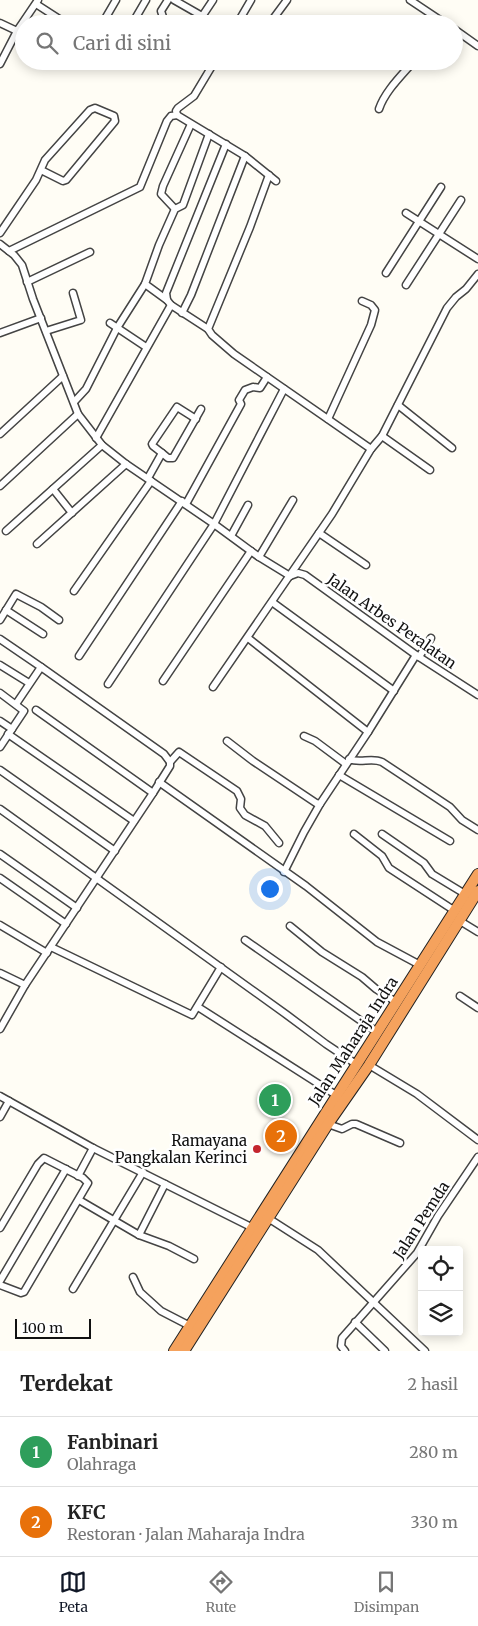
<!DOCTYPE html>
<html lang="id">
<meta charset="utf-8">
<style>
body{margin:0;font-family:Merriweather,serif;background:#f6f6f6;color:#222}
.controls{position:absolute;right:15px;bottom:15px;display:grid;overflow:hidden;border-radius:5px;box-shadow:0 2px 12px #0003}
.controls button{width:45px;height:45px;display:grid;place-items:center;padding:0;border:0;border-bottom:1px solid #e0e0e0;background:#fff;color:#222;font:25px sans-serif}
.scale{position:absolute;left:15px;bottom:12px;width:76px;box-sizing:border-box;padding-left:5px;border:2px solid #111;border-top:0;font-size:14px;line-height:18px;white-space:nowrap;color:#111;-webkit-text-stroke:4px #fff;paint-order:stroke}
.you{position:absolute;left:269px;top:888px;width:18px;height:18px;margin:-12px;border:4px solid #fff;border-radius:50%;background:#1a73e8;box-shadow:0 0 0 8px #1a73e833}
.badge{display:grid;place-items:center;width:32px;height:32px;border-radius:50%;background:#111827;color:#fff;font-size:16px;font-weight:700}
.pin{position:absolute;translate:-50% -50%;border:2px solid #fff;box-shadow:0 1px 5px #0006}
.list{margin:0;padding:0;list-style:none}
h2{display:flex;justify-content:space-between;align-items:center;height:65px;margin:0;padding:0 20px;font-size:21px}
h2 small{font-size:16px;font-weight:400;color:#767676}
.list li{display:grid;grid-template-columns:32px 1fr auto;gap:15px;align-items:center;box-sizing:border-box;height:70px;padding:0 20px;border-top:1px solid #e0e0e0}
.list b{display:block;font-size:19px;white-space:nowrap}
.list p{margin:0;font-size:16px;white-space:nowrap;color:#767676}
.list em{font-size:16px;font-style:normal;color:#767676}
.icon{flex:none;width:28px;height:28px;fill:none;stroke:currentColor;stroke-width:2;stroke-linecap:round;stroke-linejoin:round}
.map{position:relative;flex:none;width:478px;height:1351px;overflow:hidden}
.search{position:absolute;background:#fff;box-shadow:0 2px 12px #0003;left:15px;right:15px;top:15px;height:55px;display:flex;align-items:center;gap:12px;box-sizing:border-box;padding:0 18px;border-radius:28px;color:#767676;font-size:19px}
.sheet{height:205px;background:#fff}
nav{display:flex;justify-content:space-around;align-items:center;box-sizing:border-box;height:70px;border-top:1px solid #e0e0e0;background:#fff;font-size:14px;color:#767676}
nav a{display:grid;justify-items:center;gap:2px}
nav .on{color:#111827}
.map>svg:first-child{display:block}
</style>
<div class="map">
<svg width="478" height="1351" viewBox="0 0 478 1351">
<rect width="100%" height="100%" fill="#fffdf5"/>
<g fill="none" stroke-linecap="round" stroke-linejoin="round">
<g stroke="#444" stroke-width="9">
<g id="minor">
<path d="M168,0l-7,11 3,9 7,4"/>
<path d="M174,0l28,16"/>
<path d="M410,0l36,24"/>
<path d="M36,4l31,20"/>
<path d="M273,19l14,-19"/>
<path d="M0,23l17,8"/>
<path d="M102,24l14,-24"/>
<path d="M132,24l14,-24"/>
<path d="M197,24l16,-24"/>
<path d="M237,24l14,-24"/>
<path d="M454,29l24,17"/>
<path d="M0,64l17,-33 21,-31"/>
<path d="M379,109c6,-18 23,-34 35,-48"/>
<path d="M177,115l68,41 31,25"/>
<path d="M269,175l-19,52 -42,102 4,6 22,19 137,95"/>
<path d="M175,209l-14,-15 2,-8 28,-62"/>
<path d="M406,213l72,46"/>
<path d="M0,233l36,-53 9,-20 45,-50 5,-2 19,8 1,5 -49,59 -3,1 -22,-11"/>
<path d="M0,244l14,11 8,10 11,34 45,115 24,31 24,19 88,60 45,33 31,19"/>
<path d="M9,251l131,-64 27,-66 4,-5 6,-1 -1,-4 2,-3 16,-12 21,-35"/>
<path d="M386,273l55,-86"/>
<path d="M27,282l63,-30"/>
<path d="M406,285l55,-85"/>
<path d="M167,300l-22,-16 14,-39 16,-36 8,-4 26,-71"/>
<path d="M182,313l9,-18 54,-139"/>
<path d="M110,323l36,24"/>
<path d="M208,329l-37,-24 -4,-5 -1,-7 60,-149"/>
<path d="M46,331l35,-11 -8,-27"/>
<path d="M0,333l41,-15"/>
<path d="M74,402l12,-13 31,-61 28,-44"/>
<path d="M398,405l54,43"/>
<path d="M328,419l43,-94 4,-15 -4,-5 -9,-4"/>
<path d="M0,434l63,-58"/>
<path d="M382,436l48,34"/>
<path d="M96,438l75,-133"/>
<path d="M162,453l6,5h5l28,-49"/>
<path d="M148,478l14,-25 -9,-7 -1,-2 25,-37 19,12"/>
<path d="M0,486l78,-72"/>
<path d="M53,489l19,24"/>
<path d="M186,504l55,-100 -2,-4 6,-10 8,-3 7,1 7,-11"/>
<path d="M6,531l96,-86"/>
<path d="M319,533l47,32"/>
<path d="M231,536l17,-31"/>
<path d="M37,544l89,-80"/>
<path d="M259,557l34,-57"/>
<path d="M290,576l8,-3 7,2 111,80 62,40"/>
<path d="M74,591l77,-110"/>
<path d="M272,602l122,89"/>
<path d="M6,610l37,24"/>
<path d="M0,620l16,-26 25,13 18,13"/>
<path d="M248,638l120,94"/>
<path d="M0,639l41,28 -25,37"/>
<path d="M79,656l103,-155"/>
<path d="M419,657l12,-19"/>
<path d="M0,665l29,18"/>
<path d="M41,667l123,87 6,8"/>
<path d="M163,681l88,-130"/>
<path d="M108,684l106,-160 70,-135"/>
<path d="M213,687l119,-173 39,-65 11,-13 65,-128 9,-11 10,-8 12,-15"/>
<path d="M0,693l24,18 -24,36"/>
<path d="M36,710l117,83"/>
<path d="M0,721l12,8"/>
<path d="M8,734l126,87"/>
<path d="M304,736l11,5 31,23"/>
<path d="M227,741l26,20 63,42 4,1 48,-72 48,-77"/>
<path d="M349,759c11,5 22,-2 33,3l68,45 12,13 16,10"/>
<path d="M0,770l115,81"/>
<path d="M339,775l111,66"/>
<path d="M159,782l147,104 71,56 43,23"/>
<path d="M0,809l287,206 39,29 30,20"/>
<path d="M354,834l28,22 7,12 66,43"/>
<path d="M382,834l42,29 8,11 33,20"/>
<path d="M0,854l77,54"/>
<path d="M284,872l20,-40 16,-28"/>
<path d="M0,878l66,46"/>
<path d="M460,921l18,11"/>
<path d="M0,925l47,28"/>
<path d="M290,926l32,26 40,25 14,12 20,13"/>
<path d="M245,940l132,92"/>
<path d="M51,947l141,68 29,-48"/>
<path d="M0,973l25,12"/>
<path d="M460,996l18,12"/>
<path d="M198,1007l138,88"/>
<path d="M0,1029l25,-44 128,-192 17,-27v-4l9,-10 58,39 4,8 -1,9 5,7 20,11 14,17"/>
<path d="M369,1065l48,29 61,46"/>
<path d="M0,1096l93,52 160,80"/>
<path d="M0,1117l9,-16"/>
<path d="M328,1124l14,5 10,-5h4l44,19"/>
<path d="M78,1176l15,-28"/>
<path d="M165,1184l-26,51 30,11 25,13"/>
<path d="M79,1200l60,35"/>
<path d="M268,1218l50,32 107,101"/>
<path d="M0,1228l38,-64 6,-6 39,20 5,5 -64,109 -3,1 -21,-8"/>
<path d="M133,1277l7,15 21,19 29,15"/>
<path d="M0,1281l66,-112"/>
<path d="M73,1289l70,-117"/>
<path d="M355,1322l30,29"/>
<path d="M345,1351l-4,-5 1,-8 75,-85 21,-37 40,-59"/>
</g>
</g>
<g stroke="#222" stroke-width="12">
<g id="highway">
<path d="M174,1351l304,-477"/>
<path d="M184,1351l144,-227 41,-59 109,-174"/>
</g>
</g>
<use href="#minor" stroke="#fff" stroke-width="6"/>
<use href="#highway" stroke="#f5a25d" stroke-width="10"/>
</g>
<circle fill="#c4262e" stroke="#fff" stroke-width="2" cx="257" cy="1149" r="5"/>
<g text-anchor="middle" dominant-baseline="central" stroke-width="5" stroke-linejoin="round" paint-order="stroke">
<g font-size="15" fill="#111" stroke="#fff">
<text transform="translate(392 621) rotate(35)">Jalan Arbes Peralatan</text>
<text transform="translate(353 1041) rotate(-57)">Jalan Maharaja Indra</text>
<text transform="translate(421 1220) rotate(-57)">Jalan Pemda</text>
</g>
<g font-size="15" fill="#111" stroke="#fff" text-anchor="end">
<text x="247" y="1140">Ramayana<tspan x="247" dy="17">Pangkalan Kerinci</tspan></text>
</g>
</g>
</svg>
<div class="controls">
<button><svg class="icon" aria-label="locate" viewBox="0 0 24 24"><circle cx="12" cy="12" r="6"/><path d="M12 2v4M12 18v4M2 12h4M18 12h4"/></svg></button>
<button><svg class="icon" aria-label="layers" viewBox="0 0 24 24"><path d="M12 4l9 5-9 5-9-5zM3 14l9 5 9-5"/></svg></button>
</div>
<div class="scale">100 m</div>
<div class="you"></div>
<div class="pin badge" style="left:275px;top:1100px;background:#2e9e5b">1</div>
<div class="pin badge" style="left:281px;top:1136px;background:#e8710a">2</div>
<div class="search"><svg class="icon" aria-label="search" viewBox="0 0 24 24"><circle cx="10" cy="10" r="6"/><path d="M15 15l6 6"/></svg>Cari di sini</div>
</div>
<section class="sheet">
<h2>Terdekat<small>2 hasil</small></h2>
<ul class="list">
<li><span class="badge" style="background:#2e9e5b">1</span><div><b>Fanbinari</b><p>Olahraga</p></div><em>280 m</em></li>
<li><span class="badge" style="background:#e8710a">2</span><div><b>KFC</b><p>Restoran · Jalan Maharaja Indra</p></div><em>330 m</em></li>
</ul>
</section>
<nav>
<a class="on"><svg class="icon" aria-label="map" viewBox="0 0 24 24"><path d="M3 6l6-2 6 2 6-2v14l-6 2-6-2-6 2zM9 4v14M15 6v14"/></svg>Peta</a>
<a><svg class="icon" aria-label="directions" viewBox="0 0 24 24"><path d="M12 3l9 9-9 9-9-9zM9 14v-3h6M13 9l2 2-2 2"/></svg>Rute</a>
<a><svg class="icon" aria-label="saved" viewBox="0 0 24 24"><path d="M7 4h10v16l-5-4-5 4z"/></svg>Disimpan</a>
</nav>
